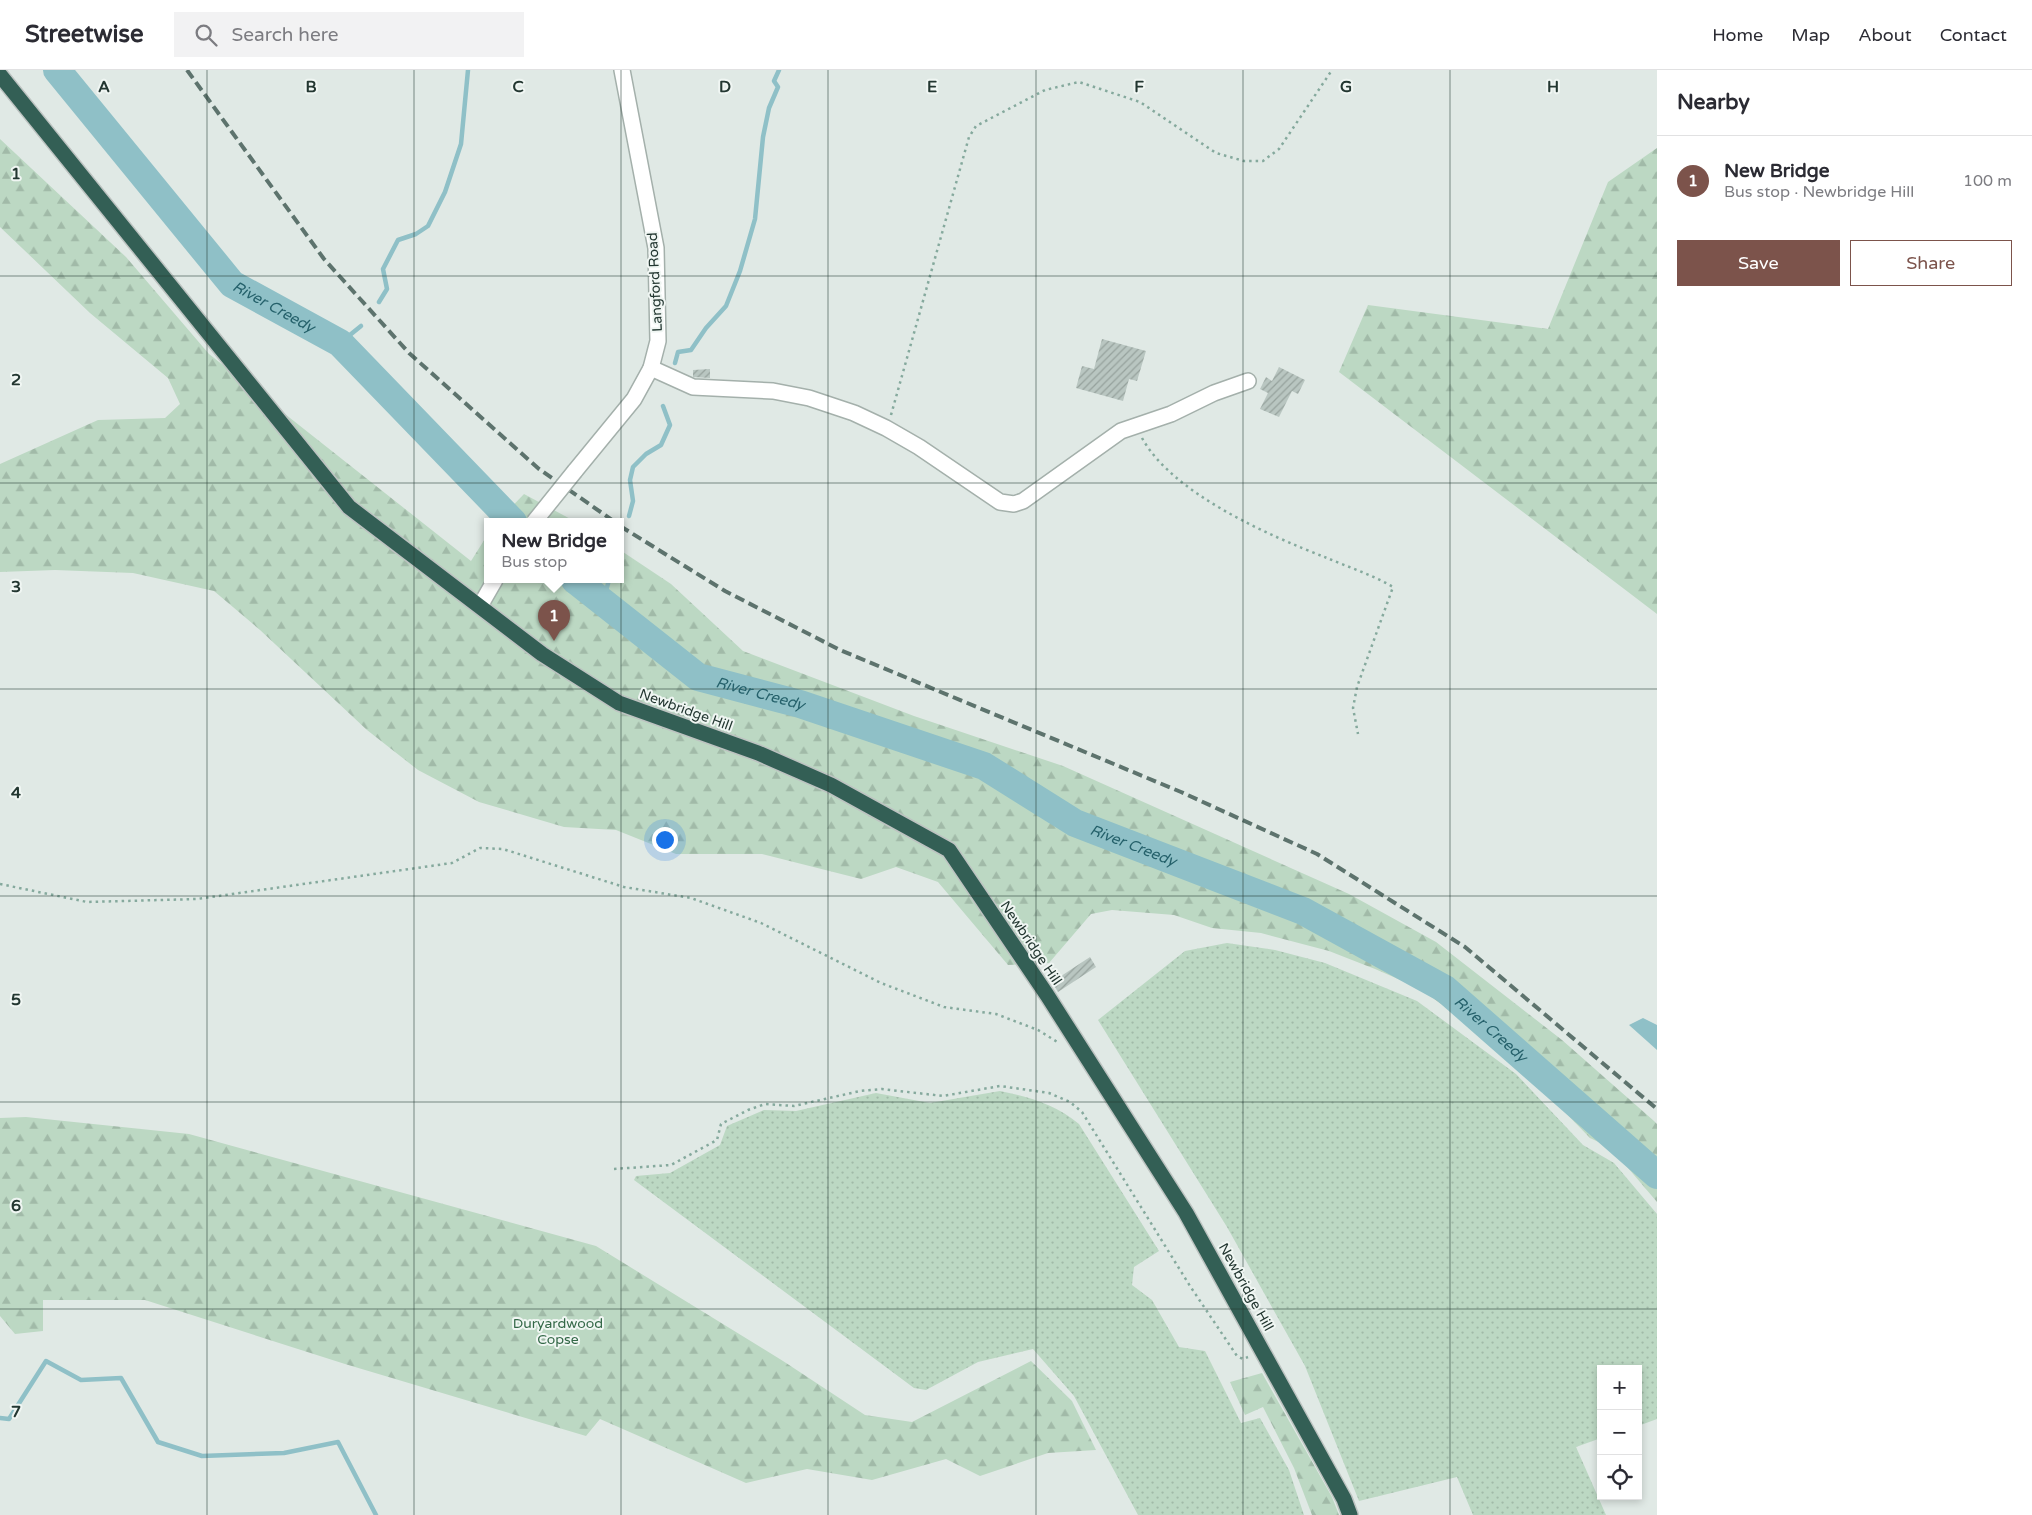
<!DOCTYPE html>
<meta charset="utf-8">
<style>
body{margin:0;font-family:"Varela Round",sans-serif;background:#f2f2f3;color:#2b2b33}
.controls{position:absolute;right:15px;bottom:15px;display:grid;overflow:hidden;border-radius:0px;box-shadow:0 2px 8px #0003}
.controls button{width:45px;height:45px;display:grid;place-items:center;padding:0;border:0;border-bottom:1px solid #e1e1e2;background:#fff;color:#2b2b33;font:25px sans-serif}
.you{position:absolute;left:664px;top:769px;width:18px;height:18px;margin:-12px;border:4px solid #fff;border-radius:50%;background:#1a73e8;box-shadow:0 0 0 8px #1a73e833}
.badge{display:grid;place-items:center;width:32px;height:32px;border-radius:50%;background:#7c534b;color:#fff;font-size:16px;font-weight:700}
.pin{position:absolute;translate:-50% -41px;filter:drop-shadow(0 1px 2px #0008)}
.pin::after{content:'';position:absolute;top:26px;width:18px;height:15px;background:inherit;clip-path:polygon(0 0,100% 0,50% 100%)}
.popup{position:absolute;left:484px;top:448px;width:140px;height:65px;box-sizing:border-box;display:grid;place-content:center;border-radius:0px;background:#fff;filter:drop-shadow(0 1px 4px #0005);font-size:16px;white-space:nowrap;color:#7c7c81}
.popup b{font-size:19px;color:#2b2b33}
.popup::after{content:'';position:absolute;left:50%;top:100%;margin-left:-10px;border:10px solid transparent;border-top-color:#fff}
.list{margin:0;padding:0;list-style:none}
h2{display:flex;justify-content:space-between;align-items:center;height:65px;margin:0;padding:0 20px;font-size:21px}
h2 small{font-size:16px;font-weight:400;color:#7c7c81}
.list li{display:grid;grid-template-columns:32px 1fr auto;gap:15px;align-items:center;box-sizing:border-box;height:90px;padding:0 20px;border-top:1px solid #e1e1e2}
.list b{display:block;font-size:19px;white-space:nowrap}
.list p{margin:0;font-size:16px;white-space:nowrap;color:#7c7c81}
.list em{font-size:16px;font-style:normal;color:#7c7c81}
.actions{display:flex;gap:10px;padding:15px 20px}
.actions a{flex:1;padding:11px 0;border:1px solid #7c534b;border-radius:0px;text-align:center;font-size:18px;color:#7c534b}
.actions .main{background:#7c534b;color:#fff}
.icon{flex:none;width:28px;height:28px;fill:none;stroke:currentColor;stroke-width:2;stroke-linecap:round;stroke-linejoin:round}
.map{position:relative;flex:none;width:1657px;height:1445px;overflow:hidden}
header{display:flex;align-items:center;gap:30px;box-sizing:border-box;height:70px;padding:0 25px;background:#fff;border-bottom:1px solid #e1e1e2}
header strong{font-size:24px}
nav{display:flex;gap:28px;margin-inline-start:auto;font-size:18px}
.search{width:350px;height:45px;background:#f2f2f3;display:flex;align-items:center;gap:12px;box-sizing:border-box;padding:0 18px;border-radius:0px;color:#7c7c81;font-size:19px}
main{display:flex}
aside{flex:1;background:#fff}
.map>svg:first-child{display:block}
</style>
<header>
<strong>Streetwise</strong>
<div class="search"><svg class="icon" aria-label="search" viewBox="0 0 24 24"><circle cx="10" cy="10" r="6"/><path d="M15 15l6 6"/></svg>Search here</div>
<nav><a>Home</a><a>Map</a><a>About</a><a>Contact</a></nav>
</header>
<main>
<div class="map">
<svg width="1657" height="1445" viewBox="0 0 1657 1445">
<defs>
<pattern id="grass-dots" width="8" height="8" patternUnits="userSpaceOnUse" patternTransform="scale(1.25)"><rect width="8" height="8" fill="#bcd8c3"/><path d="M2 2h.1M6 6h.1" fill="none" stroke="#a1baa8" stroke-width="1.8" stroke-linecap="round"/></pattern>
<pattern id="forest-firs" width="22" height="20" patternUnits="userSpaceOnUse" patternTransform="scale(1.25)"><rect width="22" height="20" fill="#bcd8c3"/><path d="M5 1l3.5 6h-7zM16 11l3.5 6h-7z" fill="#a1baa8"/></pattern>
<pattern id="building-hatch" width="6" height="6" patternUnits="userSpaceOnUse" patternTransform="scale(1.25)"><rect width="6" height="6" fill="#b9c6c1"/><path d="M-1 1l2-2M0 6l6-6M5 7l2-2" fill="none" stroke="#96a29d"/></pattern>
</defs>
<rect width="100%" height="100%" fill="#e0e9e5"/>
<g fill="url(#grass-dots)">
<path d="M1227,873l48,7 50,13 92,38 99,73 67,71 31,18 43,51v205l-19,7v-57h-37v69l-25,9 30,68h-133l-16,-38 -98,24 -54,-135 -78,-139 -129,-207 87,-69z"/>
<path d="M1000,1021c30,6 56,14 79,33l80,127 -25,16 -2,18 20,15 27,47 26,4 36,72 19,-5 29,52 15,45h-166l-64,-119 -41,-47 -55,13 -52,28 -12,-2 -280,-208 2,-4 34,-3 50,-28 7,-19 37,-16 32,1 80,-18 54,10z"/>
</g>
<g fill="url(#forest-firs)">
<path d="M0,69l126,118 83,97 262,207 17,-27v46h132v-30l51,34 72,67 171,65 149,50 286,128 87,48 126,98 92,81 3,3v78l-46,-54 -21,-10 -67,-69 -53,-44 -51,-37 -44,-19 -46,-18 -68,-18 -49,-5 -38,-13 -62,-5 -21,4 -42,49 -41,2 -70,-83 -42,-15 -35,12 -99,-25h-86l-60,-24 -52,-3 -85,-25 -61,-32 -51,-40 -107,-100 -46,-39 -81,-18 -78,-3 -55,2v-108l98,-44 67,-2 15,-14 -12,-26 -78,-65 -90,-86z"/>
<path d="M1657,78v466l-318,-242 29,-67 180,24 60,-147z"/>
<path d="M524,424l52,28h-79z"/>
<path d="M26,1047l163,17 407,112 187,115 82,54 47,7 119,-61 41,40 24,49 -48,3 -68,23 -34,-17 -74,21 -65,-11 -61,14 -146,-64 -14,17 -241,-72 -200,-64h-102v31l-28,3 -15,-18v-198z"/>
<path d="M1262,1303l70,124 7,18h-27l-18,-47 -31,-61 -18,8 -15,-33z"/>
</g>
<path fill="#8fc0c7" d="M1643,948l14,7v25l-28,-25z"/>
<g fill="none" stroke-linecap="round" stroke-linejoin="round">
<g stroke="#8fc0c7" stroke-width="4.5">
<path d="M379,232l8,-13 -4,-20 15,-29 18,-6 12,-8 17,-34 16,-48 7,-74"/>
<path d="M340,273l21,-17"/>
<path d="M675,293l3,-11 13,-2 15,-22 20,-22 14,-35 15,-52 8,-82 6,-29 9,-21 -4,-6 5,-11"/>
<path d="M629,446l4,-15 -3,-21 3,-13 13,-13 15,-9 9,-20 -7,-19"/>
<path d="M603,532l6,-22"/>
<path d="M0,1348l9,1 37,-58 35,19 40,-2 37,64 44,14 82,-3 54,-11 38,73"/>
</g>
<g stroke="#8fc0c7" stroke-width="28">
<path id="s1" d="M57,0l175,214 108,59 173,179"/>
<path id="s2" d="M575,510l123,97 102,27 184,62 91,57 228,88 142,78 212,186"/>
</g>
</g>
<g fill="url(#building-hatch)">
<path d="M1102,269l44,12 -9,30 -8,-2 -6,22 -47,-13 6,-22 12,3z"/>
<path d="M1279,297l26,13 -7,14 -6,-3 -13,26 -19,-8 8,-16 -8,-4 6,-12 6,4z"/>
<path d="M710,299v9l-17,-1v-7z"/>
<path d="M1090,887l6,10 -38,25 -6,-10z"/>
</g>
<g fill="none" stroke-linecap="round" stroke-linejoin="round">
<g stroke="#a4b0ab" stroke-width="18">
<g id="minor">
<path d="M651,298l42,19 80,4 36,7 45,15 32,15 33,19 81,55 14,2 9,-3 98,-70 50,-17 43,-21 34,-12"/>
<path d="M575,401l59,-72 17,-31 7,-27 -2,-93 -34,-178"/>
<path d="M480,536l15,-26"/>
</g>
</g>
<g stroke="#bdc3c1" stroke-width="18">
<path id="highway" d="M0,5l349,432 193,147 77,49 139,50 73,32 118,65 98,145 139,218 158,286 6,16"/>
</g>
<g stroke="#85a99d" stroke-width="2.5" stroke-dasharray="2.5 4" stroke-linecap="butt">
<path d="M891,345l78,-278 7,-11 69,-36 34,-8 61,20 76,51 28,8h19l16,-12 53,-79"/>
<path d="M1142,368c31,56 126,97 185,120 21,9 46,17 66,29l-36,100 -4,21 5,26"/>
<path d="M0,814l87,18 110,-3 255,-36 28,-15 23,1 121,38 67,11 70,25 120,60 63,24 52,7 42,16 21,13"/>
<path d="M614,1099l57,-4 46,-25 4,-16 27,-14 17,-6 29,2 66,-15 22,-2 61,7 57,-10 49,7 21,9 12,10 108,174 47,70 6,3 5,-2"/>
</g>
<use href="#minor" stroke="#fff" stroke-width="15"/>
<use href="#highway" stroke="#335f55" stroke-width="15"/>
<g stroke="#5d736d" stroke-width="4" stroke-dasharray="10 5" stroke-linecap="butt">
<path d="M187,0l137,189 85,94 130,116 76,53"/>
<path d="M620,456l105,65 115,59 341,142 136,62 148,93 192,162"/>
</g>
<g stroke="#a4b0ab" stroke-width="18" stroke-linecap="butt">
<path id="minor-bridge" d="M534,452l41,-51"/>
</g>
<use href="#minor-bridge" stroke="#fff" stroke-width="15"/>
</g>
<path fill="none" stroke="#233731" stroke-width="1" stroke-opacity="0.55" d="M207,0v1445M414,0v1445M621,0v1445M828,0v1445M1036,0v1445M1243,0v1445M1450,0v1445M0,206h1657M0,413h1657M0,619h1657M0,826h1657M0,1032h1657M0,1239h1657"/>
<g text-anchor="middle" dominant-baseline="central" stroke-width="4" stroke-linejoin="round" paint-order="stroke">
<g font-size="14" fill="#233731" stroke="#f0f6f3">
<text transform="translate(655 212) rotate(-93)">Langford Road</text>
<text transform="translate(686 640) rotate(20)">Newbridge Hill</text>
<text transform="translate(1031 873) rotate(56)">Newbridge Hill</text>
<text transform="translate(1246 1217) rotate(61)">Newbridge Hill</text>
</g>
<g font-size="14" fill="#336847" stroke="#f0f6f3">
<text x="558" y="1253">Duryardwood<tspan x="558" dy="16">Copse</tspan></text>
</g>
<g font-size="15" font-style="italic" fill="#25616b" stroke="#f0f6f3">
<text stroke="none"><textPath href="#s1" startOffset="324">River Creedy</textPath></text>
<text stroke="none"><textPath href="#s2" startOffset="221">River Creedy</textPath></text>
<text stroke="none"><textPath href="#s2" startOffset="626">River Creedy</textPath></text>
<text stroke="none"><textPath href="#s2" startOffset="1031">River Creedy</textPath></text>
</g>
</g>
<g font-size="16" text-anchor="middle" font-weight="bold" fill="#233731" stroke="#f0f6f3" stroke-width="4" stroke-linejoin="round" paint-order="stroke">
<text x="104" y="22">A</text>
<text x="311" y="22">B</text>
<text x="518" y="22">C</text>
<text x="725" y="22">D</text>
<text x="932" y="22">E</text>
<text x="1139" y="22">F</text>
<text x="1346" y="22">G</text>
<text x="1553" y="22">H</text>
<text x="16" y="109">1</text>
<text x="16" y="315">2</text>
<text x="16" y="522">3</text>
<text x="16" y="728">4</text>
<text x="16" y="935">5</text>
<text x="16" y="1141">6</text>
<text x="16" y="1347">7</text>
</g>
</svg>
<div class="controls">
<button>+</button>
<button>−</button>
<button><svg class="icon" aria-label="locate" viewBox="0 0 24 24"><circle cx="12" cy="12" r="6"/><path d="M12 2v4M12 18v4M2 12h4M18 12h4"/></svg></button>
</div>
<div class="you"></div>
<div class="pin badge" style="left:554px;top:571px">1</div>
<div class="popup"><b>New Bridge</b>Bus stop</div>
</div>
<aside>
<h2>Nearby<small></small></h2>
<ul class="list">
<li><span class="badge">1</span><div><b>New Bridge</b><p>Bus stop · Newbridge Hill</p></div><em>100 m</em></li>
</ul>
<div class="actions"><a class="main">Save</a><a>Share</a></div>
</aside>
</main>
